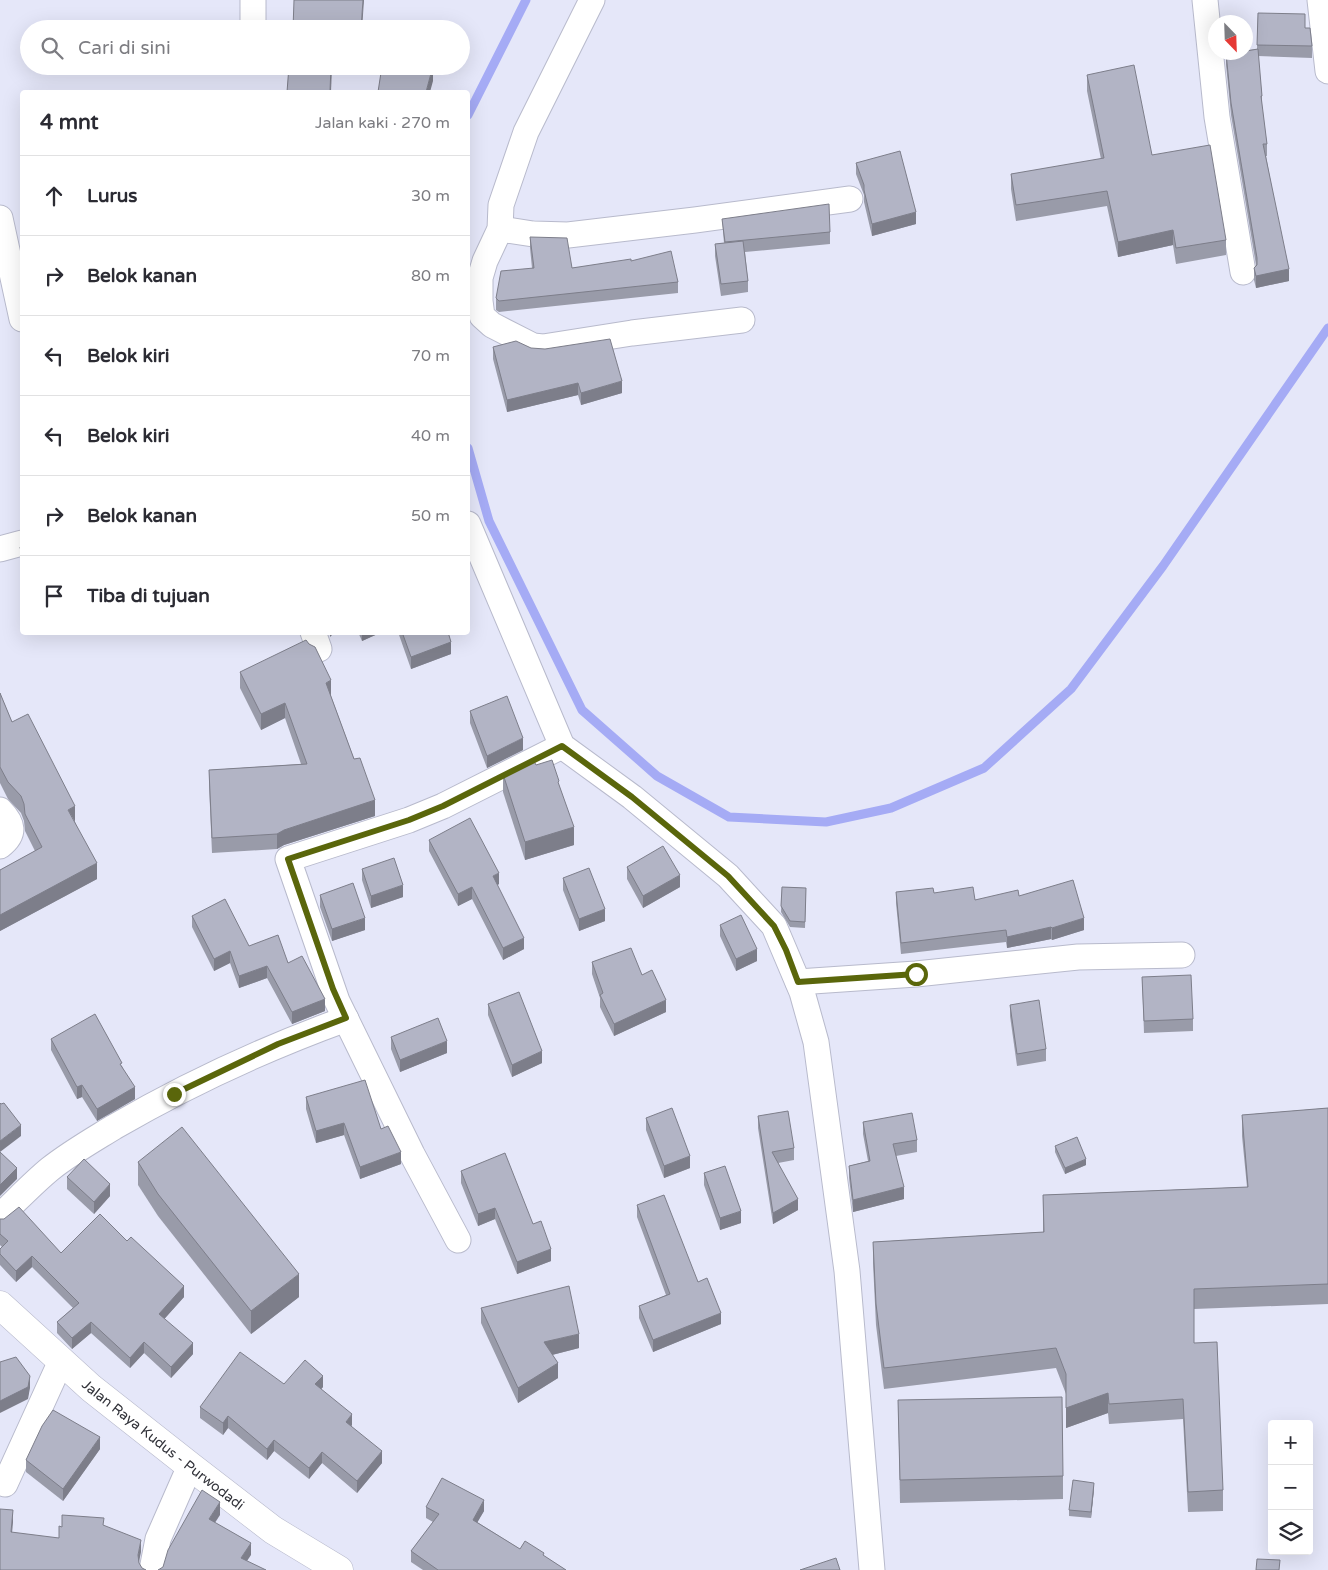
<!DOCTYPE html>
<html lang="id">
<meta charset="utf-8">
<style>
body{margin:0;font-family:"Varela Round",sans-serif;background:#f7f7f7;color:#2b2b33}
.controls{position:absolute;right:15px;bottom:15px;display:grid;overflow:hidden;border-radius:5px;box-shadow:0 5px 20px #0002}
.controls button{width:45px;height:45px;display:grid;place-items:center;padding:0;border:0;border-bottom:1px solid #e1e1e2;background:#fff;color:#2b2b33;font:25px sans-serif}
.compass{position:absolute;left:1208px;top:15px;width:45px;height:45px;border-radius:50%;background:#fff;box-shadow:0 5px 20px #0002;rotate:157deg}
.stop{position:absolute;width:15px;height:15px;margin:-11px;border:4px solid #5a660b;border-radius:50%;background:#fff}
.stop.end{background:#5a660b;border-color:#fff;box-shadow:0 1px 5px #0008}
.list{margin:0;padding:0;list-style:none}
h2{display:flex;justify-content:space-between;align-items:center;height:65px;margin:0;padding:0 20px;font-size:21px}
h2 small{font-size:16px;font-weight:400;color:#7c7c81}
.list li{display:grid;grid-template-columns:32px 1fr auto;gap:15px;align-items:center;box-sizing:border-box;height:80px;padding:0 20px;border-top:1px solid #e1e1e2}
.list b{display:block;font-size:19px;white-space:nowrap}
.list em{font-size:16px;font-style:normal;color:#7c7c81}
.icon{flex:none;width:28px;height:28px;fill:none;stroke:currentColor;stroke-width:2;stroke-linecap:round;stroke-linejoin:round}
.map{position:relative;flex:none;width:1328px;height:1570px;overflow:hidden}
.search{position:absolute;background:#fff;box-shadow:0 5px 20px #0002;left:20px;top:20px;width:450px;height:55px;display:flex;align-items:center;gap:12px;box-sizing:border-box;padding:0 18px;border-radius:28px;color:#7c7c81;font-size:19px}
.panel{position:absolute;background:#fff;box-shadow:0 5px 20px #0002;left:20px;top:90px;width:450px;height:545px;border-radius:5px}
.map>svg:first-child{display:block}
</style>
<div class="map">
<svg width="1328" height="1570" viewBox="0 0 1328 1570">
<rect width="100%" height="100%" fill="#e5e7f9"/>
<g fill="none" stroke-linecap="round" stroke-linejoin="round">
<g stroke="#a5abf5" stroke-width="9">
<path d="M468,115l58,-115"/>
<path d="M468,448l21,73 93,189 75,66 72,41 97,5 65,-14 93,-40 87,-79 92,-123 165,-238"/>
</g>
<g stroke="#b8bacc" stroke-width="27">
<g id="minor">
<path d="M592,0l-66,132 -25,73 -1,24 -15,32 -5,17v23l2,15 10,9 41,21 10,1 89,-14 110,-13"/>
<path d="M1205,0l12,117 26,155"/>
<path d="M1320,0l8,71"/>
<path d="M253,29v-29"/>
<path d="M0,218l22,101"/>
<path d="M500,229l33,5 35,1 127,-15 155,-21"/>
<path d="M468,524l94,222 70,51 96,79 46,50 28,66 14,50 31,229 25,299"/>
<path d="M0,549l22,-6"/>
<path d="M313,632l6,17"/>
<path d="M0,810c13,13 16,24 0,36"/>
<path d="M798,982l118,-8 162,-17 104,-2"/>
<path d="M0,1216c17,-16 33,-33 50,-47 20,-16 43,-29 64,-42 74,-43 152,-79 232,-108"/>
<path d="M458,1240l-46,-86 -75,-153 -49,-142 121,-39 34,-14 119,-60"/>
<path d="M5,1484l56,-123"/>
<path d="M152,1570l6,-31 32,-73"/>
</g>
</g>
<g stroke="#b8bacc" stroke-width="29">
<g id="primary">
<path id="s1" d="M0,1305l91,83 99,78 83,64 66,40"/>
</g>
</g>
<use href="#minor" stroke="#fff" stroke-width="25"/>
<use href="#primary" stroke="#fff" stroke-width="28"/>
</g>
<g fill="#999ba9">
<path d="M1258,13l47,15 7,18v12l-54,-2 4,40v12l5,36v12h-1l23,125 -33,7 -2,-8v-12l2,-3 -25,-150 -5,-50v-12l31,-4z"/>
<path d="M1087,75l65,80 74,85v15l-50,9 -3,-19 -55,12 -11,-51 -91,15 -5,-32v-15l90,-15 -14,-68z"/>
<path d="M856,163l60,61 -44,12 -8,-34v-7l-8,-21z"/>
<path d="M722,219l108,13v12l-85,8 3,29v11l-27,4 -6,-40v-12l9,-1z"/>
<path d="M530,237l42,31 59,-7 47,21v11l-179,19 -3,-2v-12l36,-30 -2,-20z"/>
<path d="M493,347l129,46 -41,12 -3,-10 -71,17 -14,-53z"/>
<path d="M22,546v28l-2,-10v-17z"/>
<path d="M358,632h24l-20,9z"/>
<path d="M398,632h50l3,22 -40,15z"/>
<path d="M240,672l91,24 44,120 -91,29 -7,4 -65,4 -3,-68v-15l92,-6 -16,-46 -24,12 -21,-42z"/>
<path d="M0,693l12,29 63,100 22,57 -97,52v-61l35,-19 -10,-20 -1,-10 -3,-8 -13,-14 -8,-16z"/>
<path d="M470,711l53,39 -36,18 -17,-45z"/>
<path d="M536,765l23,20 15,60 -49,15 -22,-68v-18z"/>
<path d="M429,840l70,44 -2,1 27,64 -21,11 -31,-61 -14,7 -29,-55z"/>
<path d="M627,867l53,20 -37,21 -16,-29z"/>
<path d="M362,869l41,28 -32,11 -9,-28z"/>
<path d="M563,878l42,43 -26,10 -16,-41z"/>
<path d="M782,887l24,1 -1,40 -15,-1 -9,-15z"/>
<path d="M896,892l38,1 41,7 44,-4 65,34 -32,10 -1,-1 -44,9 -1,-6 -105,12 -5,-51z"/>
<path d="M320,895l45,35 -33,11 -12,-34z"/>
<path d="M192,916l57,30 39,17 37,48 -33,13 -25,-46 -28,10 -9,-25 -16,8 -22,-44z"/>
<path d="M720,925l37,36 -21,10 -16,-35z"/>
<path d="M592,962l50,13 24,37 -52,24 -14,-29v-9l-8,-24z"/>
<path d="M1142,977l51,42v12l-49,2z"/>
<path d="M488,1004l54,59 -30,14 -24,-62z"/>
<path d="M1010,1005l36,44v12l-29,5 -7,-50z"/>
<path d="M391,1037l56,16 -47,19 -9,-23z"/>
<path d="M51,1039l71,27 13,33 -38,22 -15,-24 -5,2 -26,-49z"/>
<path d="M306,1097l95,67 -41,15 -16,-44 -28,8 -10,-34z"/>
<path d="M1328,1108v196l-134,5v34l29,147v21l-35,1 -5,-93 -74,5 -1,-11 -42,15v-34l-10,-26 -172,21 -8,-64 -3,-62v-21l170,-10v-37l204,-8 -5,-51v-21z"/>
<path d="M758,1116l36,32v12l-16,3 20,47 -25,14 -15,-96z"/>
<path d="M646,1118l44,50 -26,10 -18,-48z"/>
<path d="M863,1122l54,18v12l-21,4 8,43 -51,13 -4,-34v-12l19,-5 -5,-27z"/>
<path d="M1055,1146l31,19 -21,9 -10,-22z"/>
<path d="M138,1162l161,135 -48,37 -93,-118 -20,-31z"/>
<path d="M461,1171l72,53 18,37 -34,13 -22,-55 -17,7 -17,-43z"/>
<path d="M704,1173l37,50 -21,7 -16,-45z"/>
<path d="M67,1177l43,19 -16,18 -27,-25z"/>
<path d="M637,1205l61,77 23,42 -68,28 -14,-34v-12l27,-11 -29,-78z"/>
<path d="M0,1219l61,34 66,-12 57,56 -20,22 29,35 -22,24 -27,-25 -14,15 -39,-35 -19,16 -15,-16v-11l16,-14 -41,-41 -16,15 -16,-17v-16l2,-2 -2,-2z"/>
<path d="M481,1308l98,40 -27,7 6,23 -40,25 -37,-80z"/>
<path d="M284,1384l39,3 -2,2 31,36 -1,1 31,37 -25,30 -35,-30 -13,16 -35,-28 -7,9 -39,-32 -5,7 -23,-17v-11z"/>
<path d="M898,1400l165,76v23l-163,4z"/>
<path d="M100,1449l-37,52 -37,-29v-12z"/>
<path d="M1094,1489l-3,29 -22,-2v-6z"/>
<path d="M426,1507l58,4 -7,11 43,27 24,7 22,14h-143l-12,-8v-11l22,-29 -7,-4z"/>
</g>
<g fill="#7d7e8a">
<path d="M363,0h1l-2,29h-1z"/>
<path d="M331,66h1l-1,26h-1z"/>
<path d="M433,66v15l-3,11h-4z"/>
<path d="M916,212v12l-44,12v-12z"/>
<path d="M1173,230v15l-55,12v-15z"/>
<path d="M1289,269v12l-33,7v-12z"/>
<path d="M622,381v12l-41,12v-12z"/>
<path d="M578,383v12l-71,17v-12z"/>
<path d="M330,632h5l-5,5z"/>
<path d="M362,632h20l-20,9z"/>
<path d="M451,642v12l-40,15v-12z"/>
<path d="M331,680v16l-5,2v-15z"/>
<path d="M285,703v15l-24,12v-16z"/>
<path d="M523,738v12l-36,18v-12z"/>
<path d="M375,800v16l-91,29 -7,4v-15l7,-4z"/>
<path d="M75,806v16l-7,-12z"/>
<path d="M574,827v18l-49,15v-18z"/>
<path d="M97,863v16l-97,52v-16z"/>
<path d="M499,873v11l-6,4v-12z"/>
<path d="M680,875v12l-37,21v-12z"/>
<path d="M403,885v12l-32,11v-12z"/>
<path d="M472,887v12l-14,7v-12z"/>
<path d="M605,909v12l-26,10v-12z"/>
<path d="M365,918v12l-33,11v-12z"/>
<path d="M1084,918v12l-32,10v-12z"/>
<path d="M1051,927v12l-44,9v-11z"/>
<path d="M524,938v11l-21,11v-12z"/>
<path d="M757,949v12l-21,10v-12z"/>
<path d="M230,951v12l-16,8v-12z"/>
<path d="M267,966v12l-28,10v-12z"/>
<path d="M325,999v12l-33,13v-12z"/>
<path d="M666,1000v12l-52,24v-12z"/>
<path d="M447,1041v12l-47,19v-12z"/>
<path d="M542,1051v12l-30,14v-12z"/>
<path d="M82,1085v12l-5,2v-12z"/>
<path d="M135,1087v12l-38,22v-12z"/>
<path d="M344,1123v12l-28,8v-12z"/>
<path d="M21,1125v11l-21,16v-11z"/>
<path d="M401,1152v12l-41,15v-12z"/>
<path d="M690,1156v12l-26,10v-12z"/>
<path d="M1086,1159v6l-21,9v-6z"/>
<path d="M17,1168v11l-17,17v-11z"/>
<path d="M110,1184v12l-16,18v-12z"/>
<path d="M904,1187v12l-51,13v-12z"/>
<path d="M798,1199v11l-25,14v-11z"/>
<path d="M495,1208v11l-17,7v-12z"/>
<path d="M741,1211v12l-21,7v-12z"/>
<path d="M551,1249v12l-34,13v-12z"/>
<path d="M32,1256v11l-16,15v-11z"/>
<path d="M299,1274v23l-48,37v-23z"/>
<path d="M184,1286v11l-25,28v-11z"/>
<path d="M721,1313v11l-68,28v-12z"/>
<path d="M91,1322v11l-19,16v-11z"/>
<path d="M579,1334v14l-35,9v-15z"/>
<path d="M144,1342v11l-14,15v-10z"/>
<path d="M193,1343v11l-22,24v-11z"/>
<path d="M558,1363v15l-40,25v-15z"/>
<path d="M30,1376v12l-2,11 -28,14v-12z"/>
<path d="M323,1376v11l-8,9v-12z"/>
<path d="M1108,1393v20l-42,15v-20z"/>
<path d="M352,1414v11l-6,8v-11z"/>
<path d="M228,1416v12l-5,7v-12z"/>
<path d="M100,1437v12l-37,52v-12z"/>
<path d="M274,1440v11l-7,9v-11z"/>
<path d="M382,1451v12l-25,30v-12z"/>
<path d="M322,1452v11l-13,16v-11z"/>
<path d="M1094,1483v6l-3,29v-6z"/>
<path d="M484,1500v11l-11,19v-10z"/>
<path d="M220,1502v13l-11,17v-13z"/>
<path d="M13,1510v12l-2,23v-13z"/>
<path d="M141,1540v12l-3,15v-12z"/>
<path d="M251,1543v12l-10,15v-12z"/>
</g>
<g fill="#b2b4c5" stroke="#7d7e8a">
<path d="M294,0h69l-2,29h-68z"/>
<path d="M1258,13l47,1v14h5l2,18 -55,-1z"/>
<path d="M1258,49l4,47h-1l6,48h-4l26,125 -33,7 -2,-8 3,-3v-7l-26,-155 -5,-50 20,-1v-1z"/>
<path d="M1134,65l18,90 58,-10 16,95 -50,8 -3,-18 -55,12 -11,-51 -91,14 -5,-31 93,-16 -17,-83z"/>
<path d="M289,66h42l-1,26h-43z"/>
<path d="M382,66h51l-7,26h-48z"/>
<path d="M900,151l16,61 -44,12 -8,-34v-5l-8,-22z"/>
<path d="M829,204l1,28 -105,10 -3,-23z"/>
<path d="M530,237l37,1 5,30 59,-9v2l40,-10 7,31 -179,19 -3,-3 5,-27 33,-3z"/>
<path d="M743,241l5,40 -27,3 -6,-40z"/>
<path d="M610,339l12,42 -41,12 -3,-10 -71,17 -14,-53 23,-6 15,7 14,1z"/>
<path d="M22,546v10l-2,-9z"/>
<path d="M402,632h46l3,10 -40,15z"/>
<path d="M306,640l3,4 6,3 16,33 -5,3 28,76 6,-1 15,42 -91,30 -7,4 -65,4 -3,-68 98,-6 -22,-61 -24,11 -21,-42z"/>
<path d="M0,693l12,29 16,-8 47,92 -7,4 29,53 -97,52v-45l42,-23 -17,-33 -1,-10 -3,-8 -13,-14 -8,-15z"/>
<path d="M507,696l16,42 -36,18 -17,-45z"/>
<path d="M533,759l3,6 16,-5 7,21 -1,1 16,45 -49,15 -22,-68z"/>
<path d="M470,818l29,55 -6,3 31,62 -21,10 -31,-61 -14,7 -29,-54z"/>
<path d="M663,846l17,29 -37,21 -16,-29z"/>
<path d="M394,858l9,27 -32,11 -9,-27z"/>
<path d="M589,868l16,41 -26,10 -16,-41z"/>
<path d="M1073,880l11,38 -32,10 -1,-1 -44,10 -1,-7 -105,13 -5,-51 37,-4 1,5 39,-6 2,13 43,-10 1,6z"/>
<path d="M353,883l12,35 -33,11 -12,-34z"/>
<path d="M782,887l24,1 -1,34 -15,-1 -9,-15z"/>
<path d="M225,899l24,47 29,-11 10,28 14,-7 23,43 -33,13 -25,-46 -28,10 -9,-25 -16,8 -22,-43z"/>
<path d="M741,915l16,34 -21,10 -16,-34z"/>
<path d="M631,948l11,27 10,-5 14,30 -52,24 -14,-29 3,-2 -11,-31z"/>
<path d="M1191,975l2,44 -49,2 -2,-44z"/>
<path d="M519,992l23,59 -30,14 -24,-61z"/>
<path d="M1039,1000l7,49 -29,5 -7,-49z"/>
<path d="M95,1014l27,49 -2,1 15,23 -38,22 -15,-24 -5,2 -26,-48z"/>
<path d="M438,1018l9,23 -47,19 -9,-23z"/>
<path d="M365,1080l16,49 7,-3 13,26 -41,15 -16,-44 -28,8 -10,-34z"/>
<path d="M0,1103l1,1 3,-1 17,22 -21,16z"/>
<path d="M672,1108l18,48 -26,10 -18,-48z"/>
<path d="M1328,1108v176l-134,5v54l23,-1 6,148 -35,2 -5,-93 -74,5 -1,-11 -42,15v-34l-10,-26 -172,20 -8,-64 -3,-62 171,-10 -1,-37 205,-8 -6,-72z"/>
<path d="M788,1111l6,37 -22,4 26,47 -25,14 -15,-97z"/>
<path d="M912,1113l5,27 -24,4 11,43 -51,13 -4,-34 21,-5 -7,-39z"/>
<path d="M182,1127l117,147 -48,37 -93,-117 -20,-32z"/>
<path d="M1077,1137l9,22 -21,9 -10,-22z"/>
<path d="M0,1152l17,16 -17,17z"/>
<path d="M505,1153l28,71 8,-3 10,28 -34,13 -22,-54 -17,6 -17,-43z"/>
<path d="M84,1159l26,25 -16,18 -27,-25z"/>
<path d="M725,1166l16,45 -21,7 -16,-45z"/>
<path d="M664,1195l34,87 9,-4 14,35 -68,27 -14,-34 31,-12 -33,-89z"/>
<path d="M19,1207l42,46 39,-39 27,27 4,-4 53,49 -25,28 34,29 -22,24 -27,-25 -14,16 -39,-36 -19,16 -15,-16 22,-19 -47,-47 -16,15 -16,-17v-5l8,-8 -8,-7v-15h4z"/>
<path d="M569,1286l10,48 -35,8 14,21 -40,25 -37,-80z"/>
<path d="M240,1352l44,32 21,-24 18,16 -8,8 37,30 -6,8 36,29 -25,30 -35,-29 -13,16 -35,-28 -7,9 -39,-33 -5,7 -23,-16z"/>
<path d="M16,1357l14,19 -2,11 -28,14v-39z"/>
<path d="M1062,1397l1,79 -163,4 -2,-80z"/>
<path d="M53,1410l47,27 -37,52 -37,-29 16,-34z"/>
<path d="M442,1478l42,22 -11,20 47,29 5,-8 19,12 -1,2 23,15h-128l-27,-19 28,-37 -13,-7z"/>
<path d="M1073,1480l21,3 -3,29 -22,-2z"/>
<path d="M202,1490l18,12 -11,17 42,24 -10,15 25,12h-108l5,-3 5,-17z"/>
<path d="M0,1509l13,1 -2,22 48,6v-12l3,1v-12l42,3 -1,7 38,15 -3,15 1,8 3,5 4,2h-146z"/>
<path d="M836,1558l4,12h-40z"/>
<path d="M1257,1559l23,1 -1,10h-23z"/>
</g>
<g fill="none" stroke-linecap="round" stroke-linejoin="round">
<path stroke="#5a660b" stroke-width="6" d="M174,1094l104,-50 68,-26 -13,-29 -45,-130 121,-39 34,-14 119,-60 70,51 96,79 46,50 12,24 12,32 118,-8"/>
</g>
<g text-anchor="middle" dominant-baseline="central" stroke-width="5" stroke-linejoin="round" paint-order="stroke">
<g font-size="14" fill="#32333a" stroke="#e5e7f9">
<text stroke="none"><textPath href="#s1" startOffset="215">Jalan Raya Kudus - Purwodadi</textPath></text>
</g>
</g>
</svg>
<div class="controls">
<button>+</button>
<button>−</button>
<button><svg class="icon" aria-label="layers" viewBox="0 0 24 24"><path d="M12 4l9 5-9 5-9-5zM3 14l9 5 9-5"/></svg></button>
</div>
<svg class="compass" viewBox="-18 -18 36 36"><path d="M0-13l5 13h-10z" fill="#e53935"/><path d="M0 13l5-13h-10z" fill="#7c7c81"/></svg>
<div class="stop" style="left:916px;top:974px"></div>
<div class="stop end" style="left:174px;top:1094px"></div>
<div class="search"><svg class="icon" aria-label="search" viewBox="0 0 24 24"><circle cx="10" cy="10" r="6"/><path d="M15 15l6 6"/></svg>Cari di sini</div>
<section class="panel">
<h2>4 mnt<small>Jalan kaki · 270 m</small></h2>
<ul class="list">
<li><svg class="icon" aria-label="ahead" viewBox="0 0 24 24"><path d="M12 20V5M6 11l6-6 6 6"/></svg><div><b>Lurus</b></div><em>30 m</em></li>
<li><svg class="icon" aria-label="right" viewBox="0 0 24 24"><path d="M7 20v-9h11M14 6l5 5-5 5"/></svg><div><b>Belok kanan</b></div><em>80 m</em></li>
<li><svg class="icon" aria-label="left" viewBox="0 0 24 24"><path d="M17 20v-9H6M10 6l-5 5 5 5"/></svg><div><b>Belok kiri</b></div><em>70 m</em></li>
<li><svg class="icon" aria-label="left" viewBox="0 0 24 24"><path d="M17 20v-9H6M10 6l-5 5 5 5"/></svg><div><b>Belok kiri</b></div><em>40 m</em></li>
<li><svg class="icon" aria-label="right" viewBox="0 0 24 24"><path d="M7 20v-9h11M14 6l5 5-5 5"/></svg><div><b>Belok kanan</b></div><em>50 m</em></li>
<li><svg class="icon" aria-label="arrive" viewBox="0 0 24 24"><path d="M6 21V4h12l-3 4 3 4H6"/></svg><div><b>Tiba di tujuan</b></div></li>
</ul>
</section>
</div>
